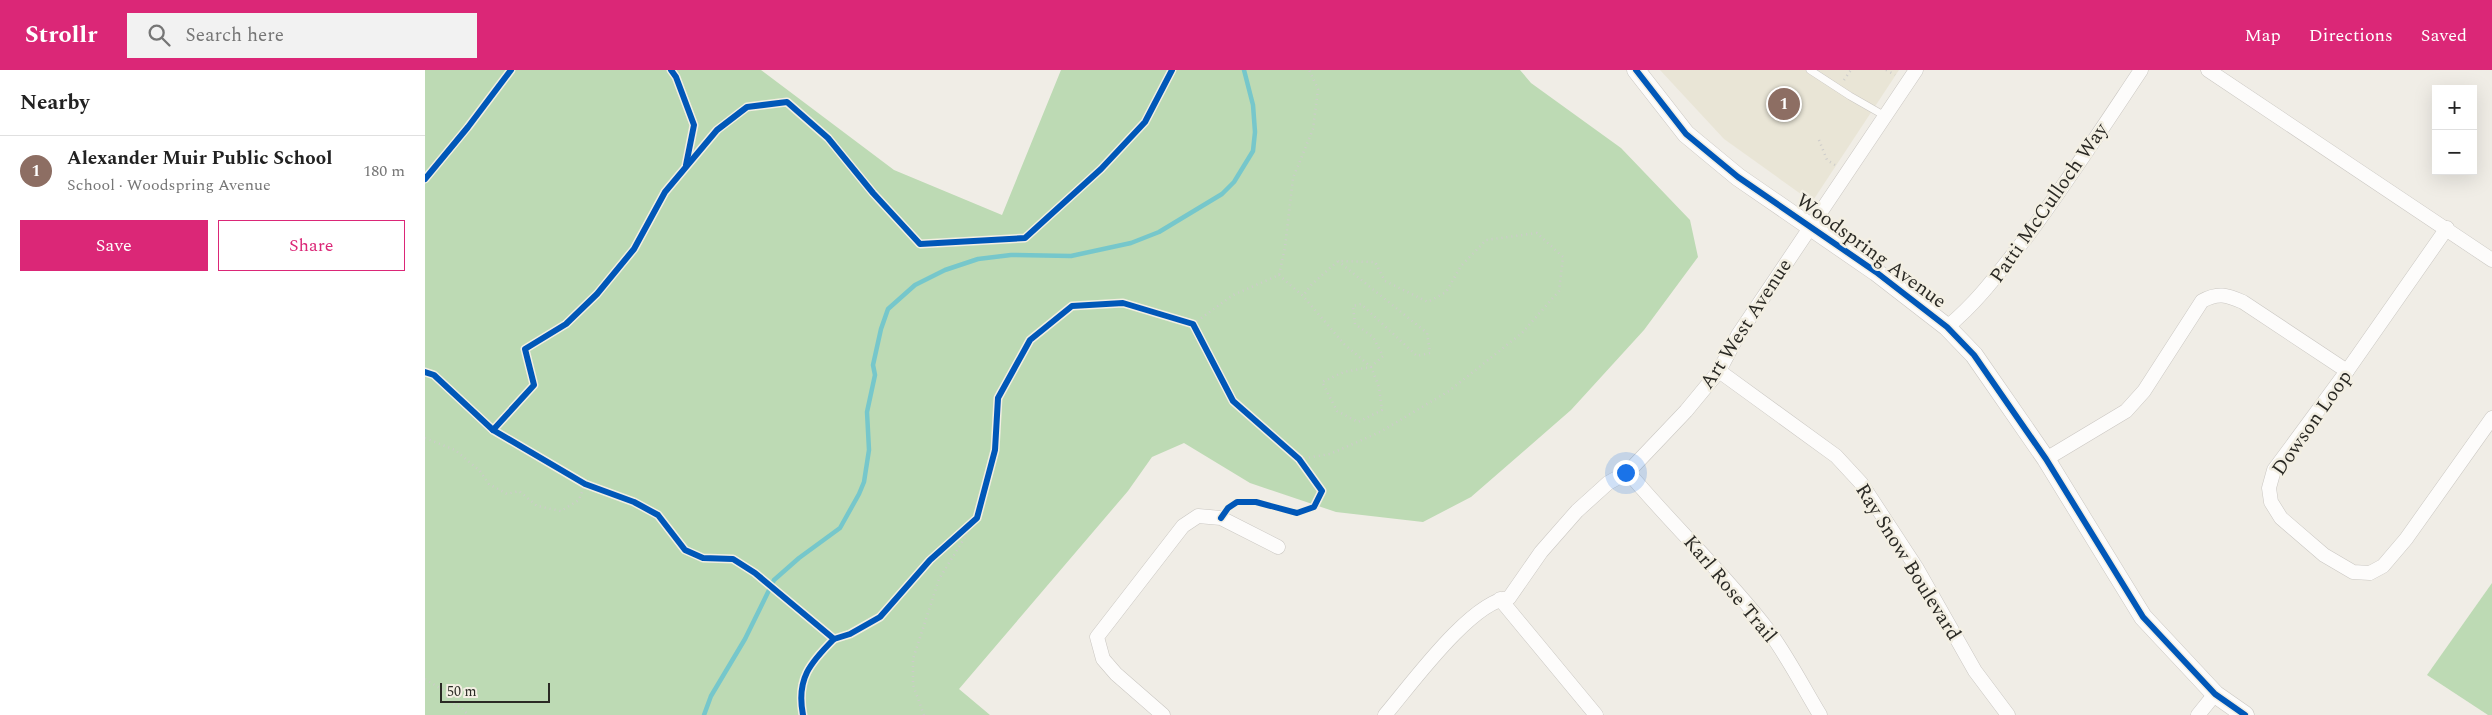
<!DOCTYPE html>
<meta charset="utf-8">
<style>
body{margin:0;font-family:Spectral,serif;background:#f2f2f2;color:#222}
.controls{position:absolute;right:15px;top:15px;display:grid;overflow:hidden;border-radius:0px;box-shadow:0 5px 20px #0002}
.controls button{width:45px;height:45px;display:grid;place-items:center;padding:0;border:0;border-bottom:1px solid #e0e0e0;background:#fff;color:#222;font:25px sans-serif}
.scale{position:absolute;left:15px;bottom:12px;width:110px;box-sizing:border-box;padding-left:5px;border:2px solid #2b2a25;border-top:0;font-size:14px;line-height:18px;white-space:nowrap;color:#2b2a25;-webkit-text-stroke:4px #f3efe3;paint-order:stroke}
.you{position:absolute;left:1200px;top:402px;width:18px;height:18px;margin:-12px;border:4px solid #fff;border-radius:50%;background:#1a73e8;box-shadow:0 0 0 8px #1a73e833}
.badge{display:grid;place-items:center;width:32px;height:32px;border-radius:50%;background:#db2777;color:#fff;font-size:16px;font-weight:700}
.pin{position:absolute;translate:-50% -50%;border:2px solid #fff;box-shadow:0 1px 5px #0006}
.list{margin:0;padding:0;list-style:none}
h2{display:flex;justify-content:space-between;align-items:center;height:65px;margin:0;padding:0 20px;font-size:21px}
h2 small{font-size:16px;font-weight:400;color:#767676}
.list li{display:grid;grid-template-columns:32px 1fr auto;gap:15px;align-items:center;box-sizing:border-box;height:70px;padding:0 20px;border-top:1px solid #e0e0e0}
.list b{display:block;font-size:19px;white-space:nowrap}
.list p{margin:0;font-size:16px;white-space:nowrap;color:#767676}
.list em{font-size:16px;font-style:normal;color:#767676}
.actions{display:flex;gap:10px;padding:15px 20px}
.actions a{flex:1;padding:11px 0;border:1px solid #db2777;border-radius:0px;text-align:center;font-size:18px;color:#db2777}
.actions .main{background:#db2777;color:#fff}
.icon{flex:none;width:28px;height:28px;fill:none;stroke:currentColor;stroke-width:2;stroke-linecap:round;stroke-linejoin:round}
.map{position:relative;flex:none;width:2067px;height:645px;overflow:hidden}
header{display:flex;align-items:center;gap:30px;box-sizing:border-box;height:70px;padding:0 25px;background:#db2777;color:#fff}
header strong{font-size:24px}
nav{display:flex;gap:28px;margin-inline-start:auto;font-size:18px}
.search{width:350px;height:45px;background:#f2f2f2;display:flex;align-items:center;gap:12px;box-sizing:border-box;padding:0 18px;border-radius:0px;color:#767676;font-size:19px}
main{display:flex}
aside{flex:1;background:#fff}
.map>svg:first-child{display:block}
</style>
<header>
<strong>Strollr</strong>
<div class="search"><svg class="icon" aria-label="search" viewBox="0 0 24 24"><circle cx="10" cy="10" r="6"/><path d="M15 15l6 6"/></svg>Search here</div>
<nav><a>Map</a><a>Directions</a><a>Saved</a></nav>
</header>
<main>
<aside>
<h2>Nearby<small></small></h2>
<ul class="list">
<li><span class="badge" style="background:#8d6e63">1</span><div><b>Alexander Muir Public School</b><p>School · Woodspring Avenue</p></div><em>180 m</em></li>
</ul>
<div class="actions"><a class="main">Save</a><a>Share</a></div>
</aside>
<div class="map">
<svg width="2067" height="645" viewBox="0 0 2067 645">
<rect width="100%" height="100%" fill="#f0ede6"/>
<path fill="#e9e5d6" d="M1235,0h239l-87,132 -88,-63z"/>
<g fill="#bddab4">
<path d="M0,0h336l133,100 108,45 59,-145h459l11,13 90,65 69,72 8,37 -54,73 -73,80 -100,87 -48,25 -87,-10 -86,-29 -66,-40 -32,14 -24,34 -169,198 31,26h-565z"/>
<path d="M2067,513v132h-4l-61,-40z"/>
</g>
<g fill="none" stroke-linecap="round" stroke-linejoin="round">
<path stroke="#76c7cb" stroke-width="4.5" d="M279,645l7,-19 34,-57 29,-59 25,-22 41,-30 19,-34 5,-12 5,-32 -2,-38 8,-37 -2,-10 8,-36 7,-20 27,-24 30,-15 33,-11 33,-4 60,1 60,-13 28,-11 63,-38 12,-12 19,-31 2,-19 -2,-27 -9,-35"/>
<g stroke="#cac7c2" stroke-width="8">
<path id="service" d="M1385,0l40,26 35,20"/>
</g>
<g stroke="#cac7c2" stroke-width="15">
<g id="minor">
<path d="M1783,0l284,190"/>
<path d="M2022,158l-100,143 -73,99 -5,18 2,14 10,16 43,37 29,17 17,1 13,-7 23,-27 86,-121"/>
<path d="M1522,257c31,-25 53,-56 78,-88 41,-55 78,-112 116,-169"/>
<path d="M1294,301l117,85 25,27 55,84 59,104 33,44"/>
<path d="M1621,389l80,-48 18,-20 58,-90c16,-9 25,-6 41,1l104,69"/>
<path d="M1203,402c45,54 97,102 140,158 20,27 35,57 52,85"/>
<path d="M1075,529l96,116"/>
<path d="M738,645l-47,-41 -13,-15 -6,-22 86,-111 15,-10 23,2 57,29"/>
<path d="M960,645c25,-29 86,-114 124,-117l32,-46 36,-41 31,-28 20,-11 58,-61 33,-40 19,-36 178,-265"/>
<path d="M1773,645l17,-21"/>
</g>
</g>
<g stroke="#cac7c2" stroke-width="19">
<path id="tertiary" d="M1211,0l50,64 52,43 138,95 71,55 27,28 72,104 97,158 72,77 30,21"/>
</g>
<g stroke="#cdccca" stroke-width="2.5" stroke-dasharray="1 4" stroke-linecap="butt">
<path d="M1461,0l9,5"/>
<path d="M1419,10l7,-10"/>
<path d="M1394,70l8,20 8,5"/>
<path d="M854,205l24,21 41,48 27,23 8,20 3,23 -24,12 -21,-11 -15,-29 22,-10 27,-5 12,-11 -10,-19 -18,-13 -2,-18 8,-2 56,52 13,-3 -3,-20 -89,-72"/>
<path d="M768,254l40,-29 46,-20 6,-28 8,-69 20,-49 5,-40 -9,-19"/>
<path d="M0,368l30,12 25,21 9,13 18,10 12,-3 18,15 24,5 18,-11 6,-16"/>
<path d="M874,389l31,-5 50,-22 69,-41 73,-58 37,-42 4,-34 -26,-24 -51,7 -25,26 -15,26 -18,10 -43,-21 -10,-19 -37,-1 -26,23 -9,12"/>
<path d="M0,609l21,13 3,10 12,5 7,8"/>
<path d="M499,645l-11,-30v-26l26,-80 38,-61"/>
</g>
<use href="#service" stroke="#fdfcfb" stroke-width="7"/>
<use href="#minor" stroke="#fdfcfb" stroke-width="14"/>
<use href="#tertiary" stroke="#fdfcfb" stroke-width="18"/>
<g stroke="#f3efe3" stroke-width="9">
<g id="cycleway">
<path d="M246,0l5,7 18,48 -8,40"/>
<path d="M1211,0l50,64 52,43 138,95 71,55 27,28 72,104 97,158 72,77 30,21"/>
<path d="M0,109l43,-52 43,-57"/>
<path d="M0,302l9,3 59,55 41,-45 -9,-36 41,-25 31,-30 37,-45 31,-57 52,-62 30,-23 40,-5 41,36 45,55 47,51 105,-6 76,-69 44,-47 27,-52"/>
<path d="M68,360l92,54 49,18 24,13 27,35 18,8 30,1 22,14 79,66c-24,24 -38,40 -31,76"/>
<path d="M409,569l16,-5 30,-17 50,-57 47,-42 18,-68 3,-52 32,-58 42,-34 51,-3 70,21 40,77 66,58 23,32 -8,16 -17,6 -41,-11h-19l-9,6 -7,10"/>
</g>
</g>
<use href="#cycleway" stroke="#0057b8" stroke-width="6"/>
</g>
<g text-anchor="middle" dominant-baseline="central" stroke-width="5" stroke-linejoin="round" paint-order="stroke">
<g font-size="20" fill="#2b2a25" stroke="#f3efe3">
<text transform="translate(1624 133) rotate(-55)">Patti McCulloch Way</text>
<text transform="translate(1446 181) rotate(36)">Woodspring Avenue</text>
<text transform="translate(1321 254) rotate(-57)">Art West Avenue</text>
<text transform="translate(1887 353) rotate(-55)">Dowson Loop</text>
<text transform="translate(1483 492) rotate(58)">Ray Snow Boulevard</text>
<text transform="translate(1305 519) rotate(50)">Karl Rose Trail</text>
</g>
</g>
</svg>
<div class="controls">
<button>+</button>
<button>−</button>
</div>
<div class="scale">50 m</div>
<div class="you"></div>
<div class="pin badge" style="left:1359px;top:34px;background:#8d6e63">1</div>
</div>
</main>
